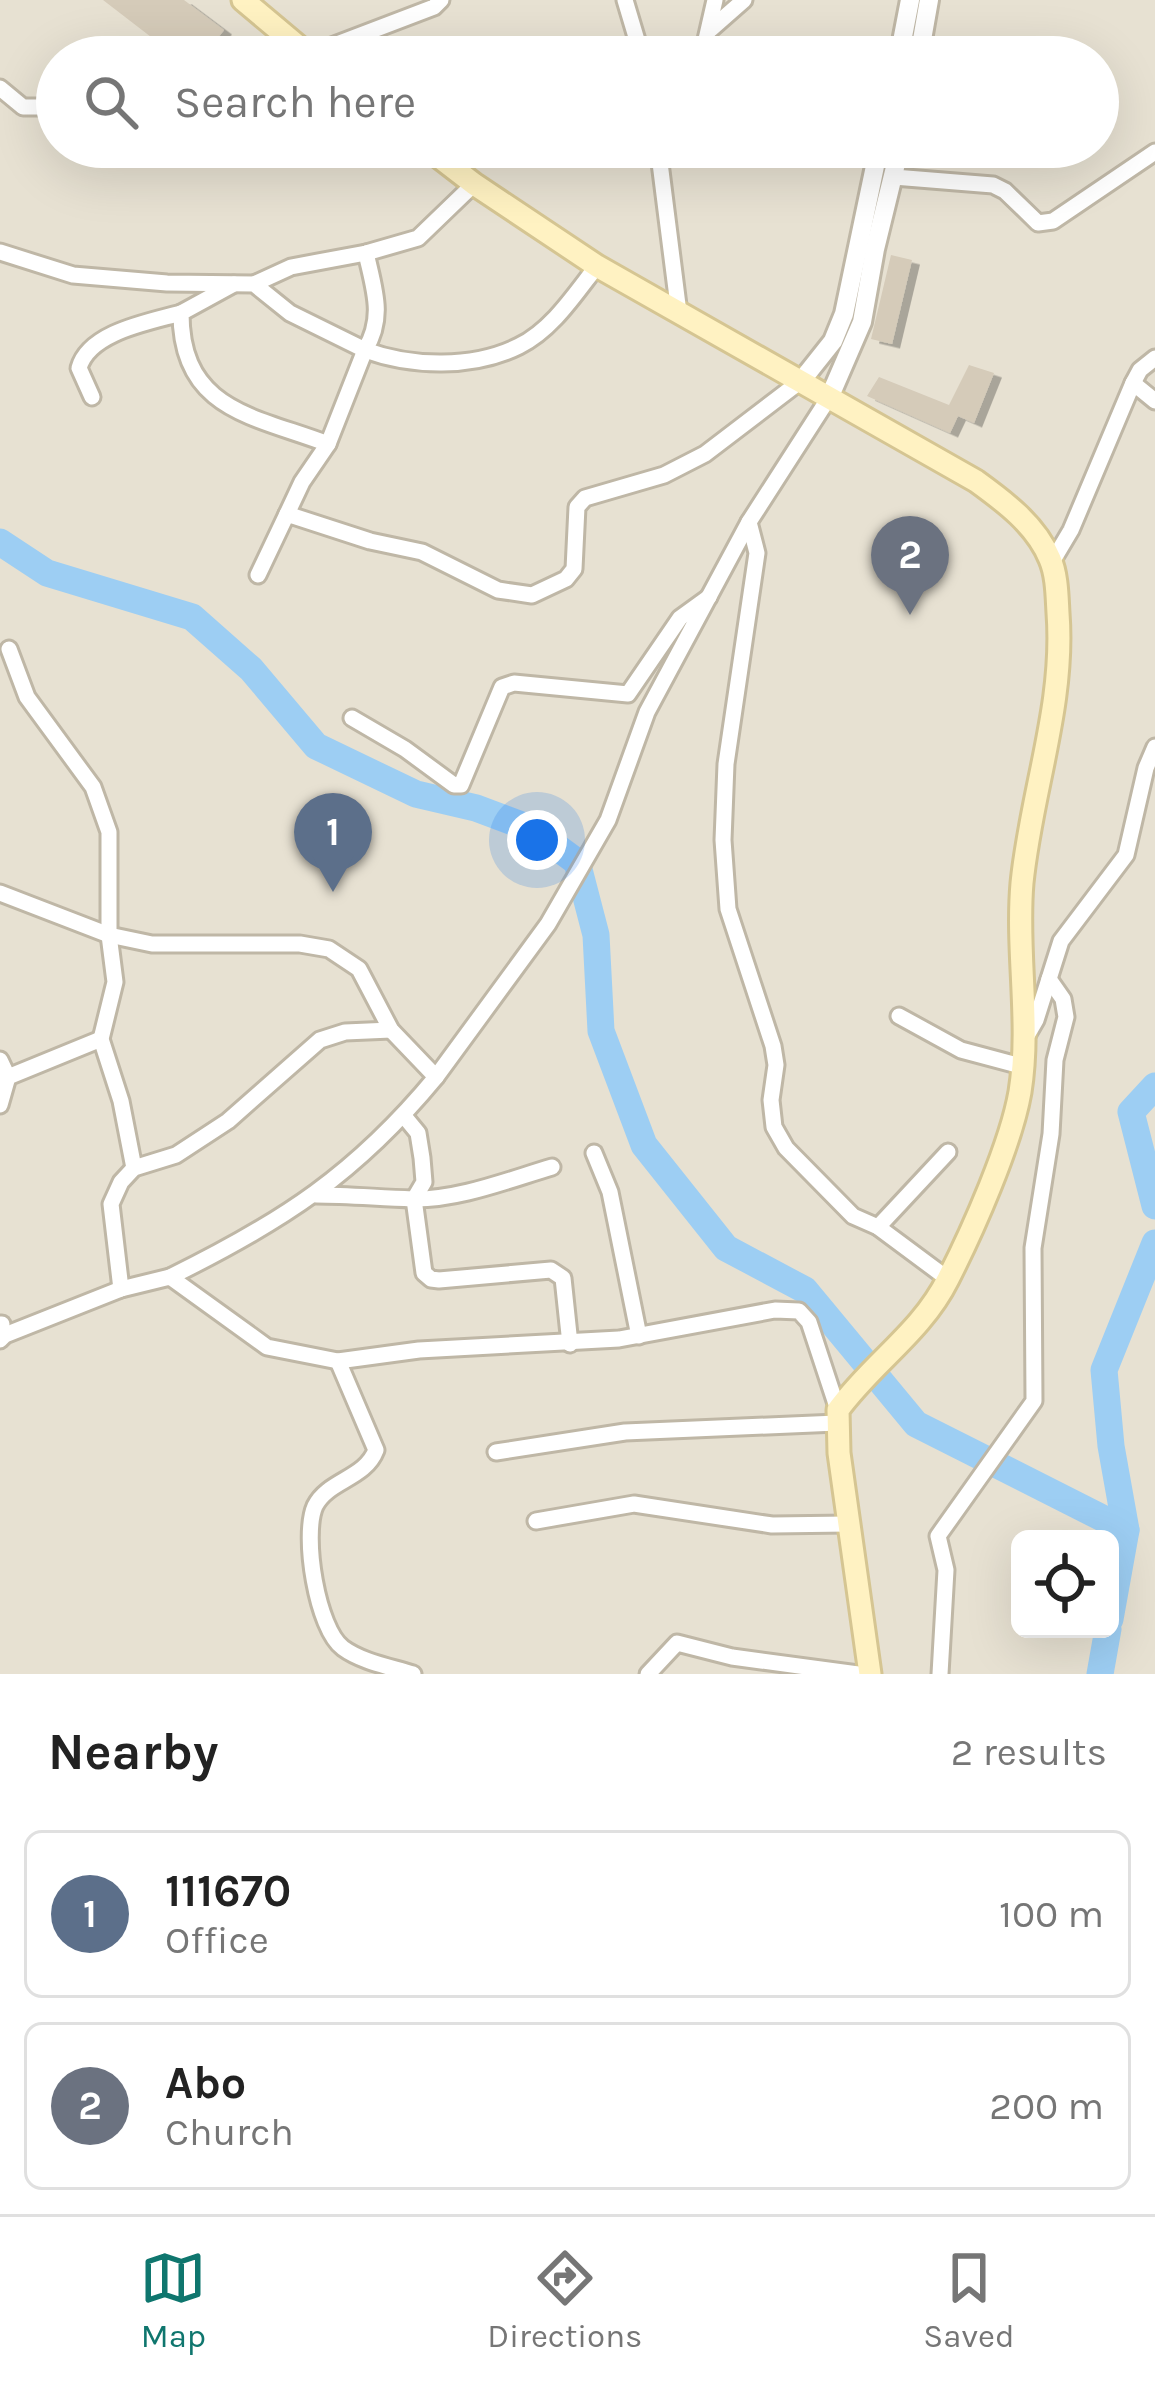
<!DOCTYPE html>
<style>
body{margin:0;font-family:Karla,sans-serif;background:#f6f6f6;color:#222}
.controls{position:absolute;right:36px;bottom:36px;display:grid;overflow:hidden;border-radius:18px;box-shadow:0 12px 48px #0002}
.controls button{width:108px;height:108px;display:grid;place-items:center;padding:0;border:0;border-bottom:3px solid #e0e0e0;background:#fff;color:#222;font:60px sans-serif}
.you{position:absolute;left:537px;top:840px;width:42px;height:42px;margin:-30px;border:9px solid #fff;border-radius:50%;background:#1a73e8;box-shadow:0 0 0 18px #1a73e833}
.badge{display:grid;place-items:center;width:78px;height:78px;border-radius:50%;background:#0f766e;color:#fff;font-size:39px;font-weight:700}
.pin{position:absolute;translate:-50% -99px;filter:drop-shadow(0 3px 6px #0008)}
.pin::after{content:'';position:absolute;top:63px;width:42px;height:36px;background:inherit;clip-path:polygon(0 0,100% 0,50% 100%)}
.list{margin:0;padding:0;list-style:none}
h2{display:flex;justify-content:space-between;align-items:center;height:156px;margin:0;padding:0 48px;font-size:51px}
h2 small{font-size:39px;font-weight:400;color:#767676}
.list li{display:grid;grid-template-columns:78px 1fr auto;gap:36px;align-items:center;box-sizing:border-box;height:168px;margin:0 24px 24px;padding:0 24px;border:3px solid #e0e0e0;border-radius:18px}
.list b{display:block;font-size:45px;white-space:nowrap}
.list p{margin:0;font-size:39px;white-space:nowrap;color:#767676}
.list em{font-size:39px;font-style:normal;color:#767676}
.icon{flex:none;width:66px;height:66px;fill:none;stroke:currentColor;stroke-width:2;stroke-linecap:round;stroke-linejoin:round}
.map{position:relative;flex:none;width:1155px;height:1674px;overflow:hidden}
.search{position:absolute;background:#fff;box-shadow:0 12px 48px #0002;left:36px;right:36px;top:36px;height:132px;display:flex;align-items:center;gap:30px;box-sizing:border-box;padding:0 42px;border-radius:66px;color:#767676;font-size:45px}
.sheet{height:540px;background:#fff}
nav{display:flex;justify-content:space-around;align-items:center;box-sizing:border-box;height:168px;border-top:3px solid #e0e0e0;background:#fff;font-size:33px;color:#767676}
nav a{display:grid;justify-items:center;gap:6px}
nav .on{color:#0f766e}
.map>svg:first-child{display:block}
</style>
<div class="map">
<svg width="1155" height="1674" viewBox="0 0 1155 1674">
<defs>
<filter id="shadow"><feDropShadow dx="8" dy="4.5" stdDeviation="0" flood-color="#0004"/></filter>
</defs>
<rect width="100%" height="100%" fill="#f3efe4"/>
<path fill="#e7e1d2" fill-rule="evenodd" d="M0,0h1155v1674h-1155zM57,57h1041v90h-1041zM1020,1539h90v90h-90z"/>
<g fill="none" stroke-linecap="round" stroke-linejoin="round">
<g stroke="#9dcef3" stroke-width="27">
<path d="M0,542l47,31 145,44 59,52 65,77 100,48 60,14 56,21 45,33 19,73 5,96 43,114 82,103 79,42 111,134 210,106"/>
<path d="M1155,1086l-24,26 24,94"/>
<path d="M1110,1619l16,-89 -15,-84 -7,-76 51,-127"/>
<path d="M1100,1674l8,-45"/>
</g>
</g>
<g fill="#d5cbb9" filter="url(#shadow)">
<path d="M103,0h81l40,30 -21,27h-26z"/>
<path d="M891,255l21,5 -20,84 -21,-5z"/>
<path d="M969,365l25,8 -20,50 -16,-7 -8,17 -83,-37 12,-19 70,28z"/>
</g>
<g fill="none" stroke-linecap="round" stroke-linejoin="round">
<g stroke="#bfb7a6" stroke-width="21">
<g id="minor">
<path d="M625,0l17,57"/>
<path d="M711,29l33,-29"/>
<path d="M308,55l126,-48 7,-7"/>
<path d="M702,57l13,-57"/>
<path d="M0,88l23,19h34"/>
<path d="M658,147l21,166"/>
<path d="M894,177l99,8 12,6 33,32 15,-2 102,-69"/>
<path d="M0,252l73,23 94,8 87,1 36,29 75,37 -37,94 -26,38 -15,32"/>
<path d="M366,253c8,36 19,64 -1,97 46,17 108,19 154,-4 33,-16 56,-52 78,-80"/>
<path d="M234,284l-53,29c0,98 74,103 147,131"/>
<path d="M254,284l37,-17 75,-14 52,-15 56,-54"/>
<path d="M1133,383l7,-13 15,-12"/>
<path d="M830,396l-81,126 8,31 -31,211 -3,76 5,69 45,137 3,19 -5,35 3,27 12,21 67,68 25,11 70,52"/>
<path d="M92,397l-13,-29c10,-36 70,-46 102,-55"/>
<path d="M1052,562l19,-32 62,-147 22,18"/>
<path d="M258,575l29,-61 83,27 52,11 76,38 34,5 34,-16 8,-10 3,-62 8,-9 79,-23 41,-21 97,-74"/>
<path d="M9,649l18,48 66,90 16,45v103l6,47 -14,57 20,62 13,67"/>
<path d="M352,718l53,31 49,36h7l41,-98 12,-4 114,11 52,-76 29,-21"/>
<path d="M0,893l109,42 43,9h148l29,5 30,20 32,61 45,47c-80,97 -154,145 -266,200"/>
<path d="M899,1016l62,34 60,16"/>
<path d="M1025,1039l11,-19 25,-79 65,-86 20,-87 9,-21"/>
<path d="M0,1060l8,17"/>
<path d="M436,1077l112,-153 60,-104 39,-108 102,-190"/>
<path d="M0,1105l8,-28 93,-38"/>
<path d="M404,1116l14,17 4,25 2,24 -10,17 10,74 7,6 8,1 112,-10 12,8 7,66"/>
<path d="M594,1153l16,39 29,144"/>
<path d="M316,1195c32,0 63,3 96,4 46,1 96,-19 140,-32"/>
<path d="M878,1227l70,-75"/>
<path d="M121,1289l-10,-85 10,-22 13,-14 42,-13 52,-34 92,-81 25,-8 46,-2"/>
<path d="M0,1324h2"/>
<path d="M0,1340l5,-5 116,-46 49,-12 97,70 71,14 81,-11 200,-11 156,-29 24,1 10,11 29,88"/>
<path d="M338,1361l38,89c-11,29 -48,30 -61,56 -13,29 2,123 28,142 19,14 48,19 70,26"/>
<path d="M496,1452l129,-20 212,-9"/>
<path d="M536,1521l98,-17 138,21 76,-1"/>
<path d="M648,1674l29,-31 55,14 126,17"/>
<path d="M940,1674l6,-104 -8,-34 96,-135 -1,-153 18,-114 4,-74 11,-43 -3,-18 -14,-20"/>
</g>
</g>
<g stroke="#bfb7a6" stroke-width="24">
<g id="tertiary">
<path d="M899,57l11,-57"/>
<path d="M919,57l10,-57"/>
<path d="M802,380l31,-39 11,-27 35,-167"/>
<path d="M830,396l32,-74 13,-73 25,-102"/>
</g>
</g>
<g stroke="#d5c592" stroke-width="27">
<g id="secondary">
<path d="M243,0l68,57"/>
<path d="M426,147l48,37 123,82 379,215c29,21 60,44 74,78 7,16 7,37 8,54 7,92 -27,179 -36,270 -6,69 9,140 -2,209 -9,52 -47,138 -72,187 -27,54 -76,84 -110,131l1,43 31,221"/>
</g>
</g>
<use href="#minor" stroke="#fff" stroke-width="15"/>
<use href="#tertiary" stroke="#fff" stroke-width="18"/>
<use href="#secondary" stroke="#fff2c2" stroke-width="21"/>
</g>
</svg>
<div class="controls">
<button><svg class="icon" aria-label="locate" viewBox="0 0 24 24"><circle cx="12" cy="12" r="6"/><path d="M12 2v4M12 18v4M2 12h4M18 12h4"/></svg></button>
</div>
<div class="you"></div>
<div class="pin badge" style="left:333px;top:892px;background:#5c6f8a">1</div>
<div class="pin badge" style="left:910px;top:615px;background:#6b7280">2</div>
<div class="search"><svg class="icon" aria-label="search" viewBox="0 0 24 24"><circle cx="10" cy="10" r="6"/><path d="M15 15l6 6"/></svg>Search here</div>
</div>
<section class="sheet">
<h2>Nearby<small>2 results</small></h2>
<ul class="list">
<li><span class="badge" style="background:#5c6f8a">1</span><div><b>111670</b><p>Office</p></div><em>100 m</em></li>
<li><span class="badge" style="background:#6b7280">2</span><div><b>Abo</b><p>Church</p></div><em>200 m</em></li>
</ul>
</section>
<nav>
<a class="on"><svg class="icon" aria-label="map" viewBox="0 0 24 24"><path d="M3 6l6-2 6 2 6-2v14l-6 2-6-2-6 2zM9 4v14M15 6v14"/></svg>Map</a>
<a><svg class="icon" aria-label="directions" viewBox="0 0 24 24"><path d="M12 3l9 9-9 9-9-9zM9 14v-3h6M13 9l2 2-2 2"/></svg>Directions</a>
<a><svg class="icon" aria-label="saved" viewBox="0 0 24 24"><path d="M7 4h10v16l-5-4-5 4z"/></svg>Saved</a>
</nav>
